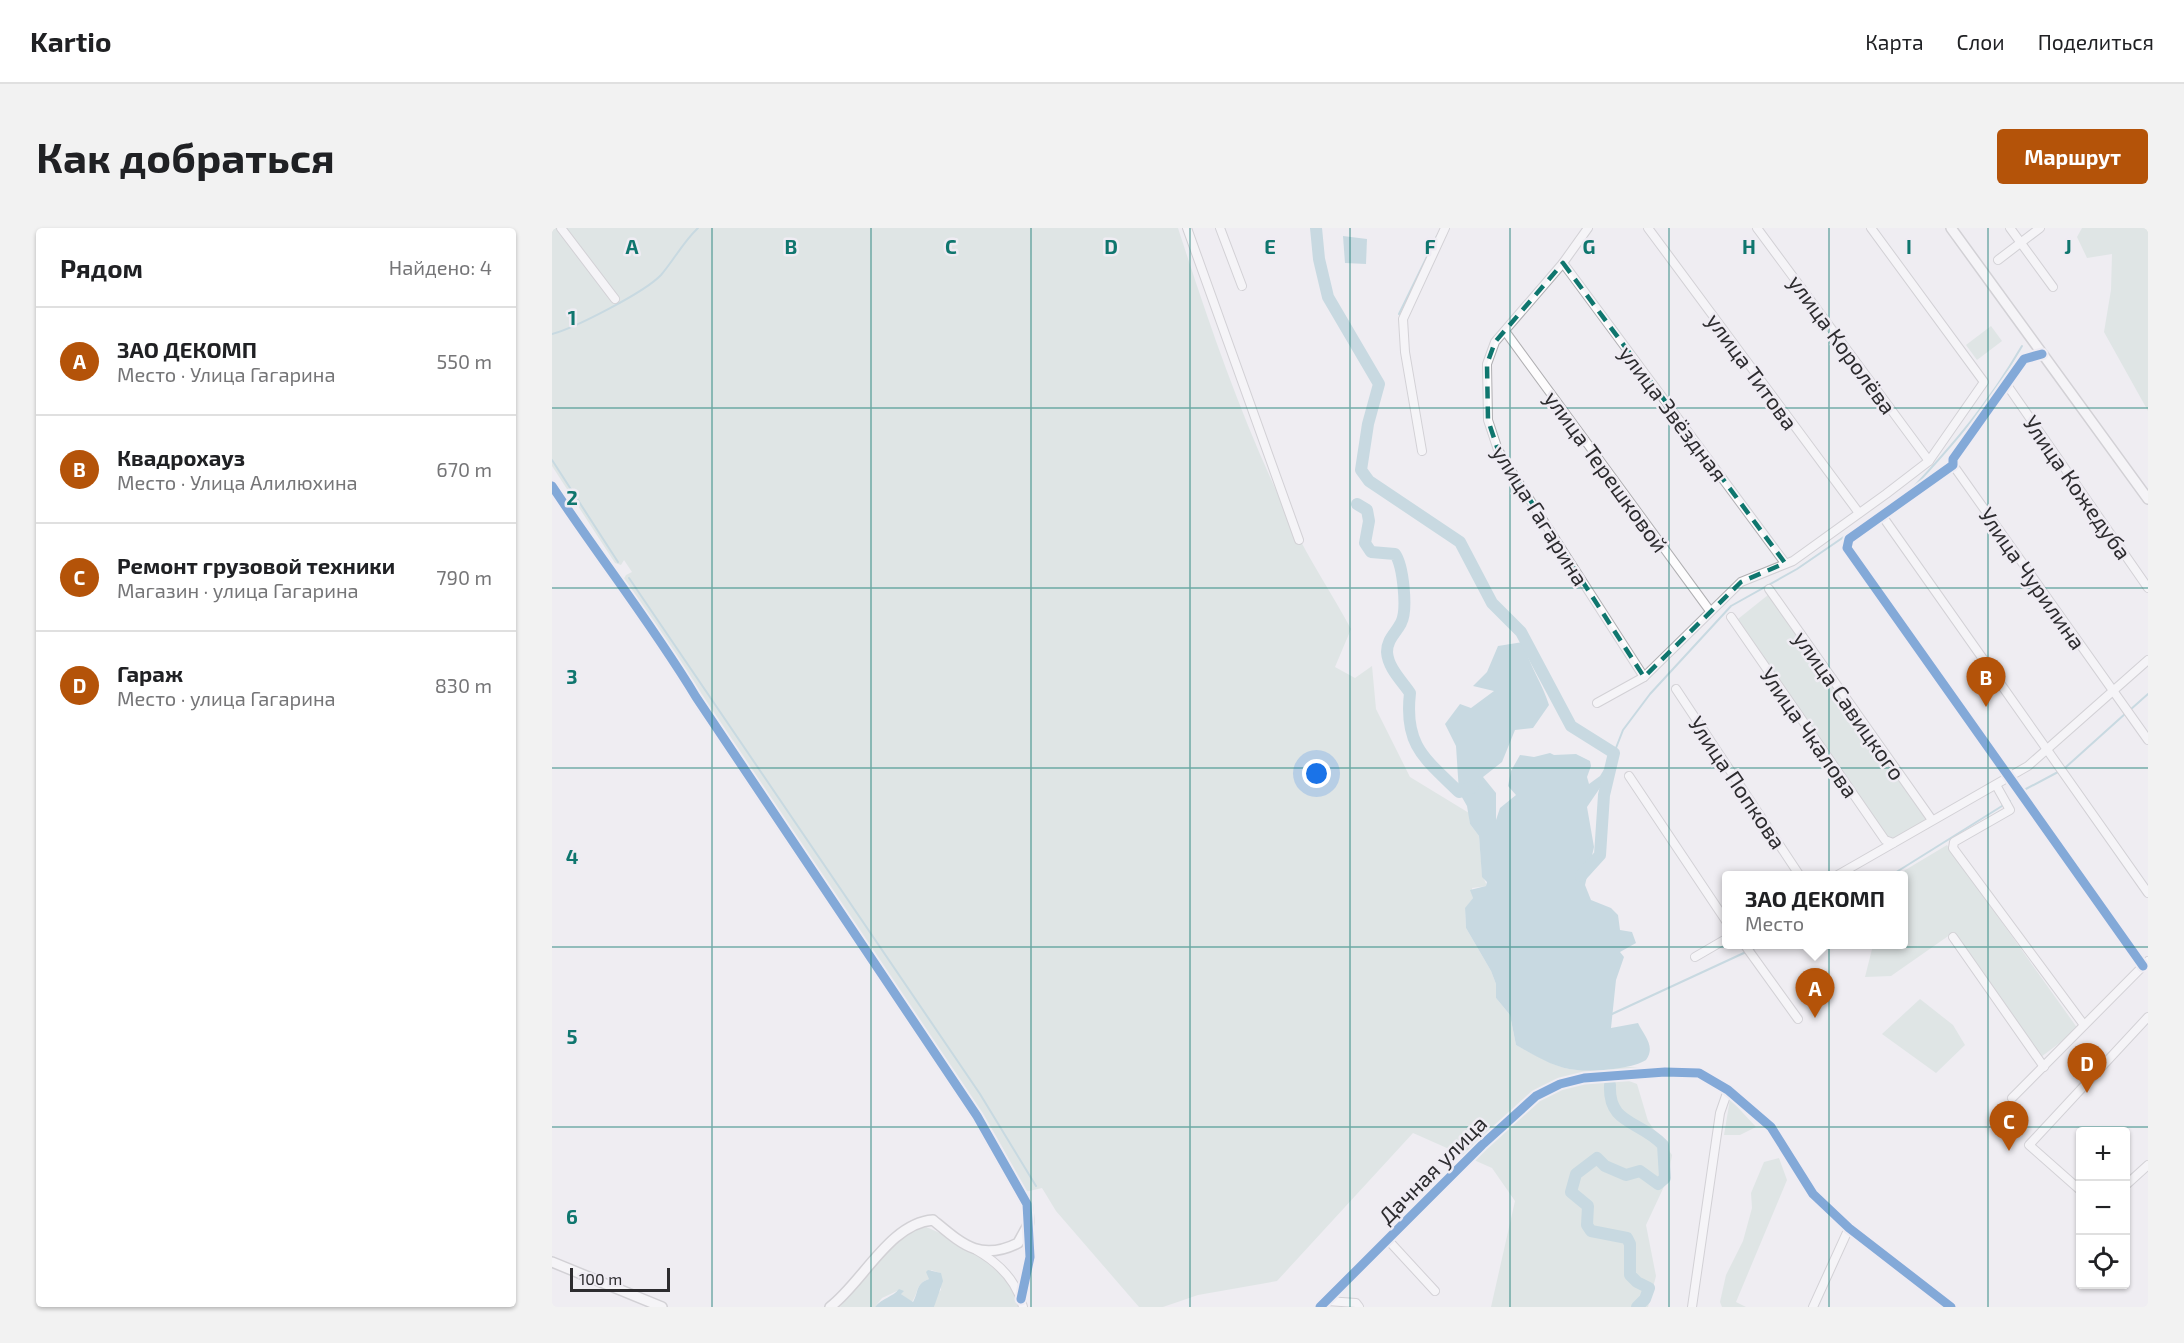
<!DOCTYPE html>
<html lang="ru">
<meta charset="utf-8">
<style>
body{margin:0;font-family:"Exo 2",sans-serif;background:#f2f2f2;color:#202124}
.controls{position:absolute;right:18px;bottom:18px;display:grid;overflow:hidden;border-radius:6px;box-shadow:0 2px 4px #0004}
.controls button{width:54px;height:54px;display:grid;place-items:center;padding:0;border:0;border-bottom:2px solid #e0e0e0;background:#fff;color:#202124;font:30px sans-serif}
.scale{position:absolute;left:18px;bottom:15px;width:100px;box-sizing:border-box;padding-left:6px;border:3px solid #2d2c2f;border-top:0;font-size:16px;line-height:21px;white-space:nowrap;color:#2d2c2f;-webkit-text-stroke:4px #efecf3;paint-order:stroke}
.you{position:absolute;left:765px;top:546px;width:21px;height:21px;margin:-15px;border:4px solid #fff;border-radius:50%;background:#1a73e8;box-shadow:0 0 0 9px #1a73e833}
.badge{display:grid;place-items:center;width:39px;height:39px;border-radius:50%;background:#b45309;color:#fff;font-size:20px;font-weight:700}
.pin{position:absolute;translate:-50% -50px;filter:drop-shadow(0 2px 3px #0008)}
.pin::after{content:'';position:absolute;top:32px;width:21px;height:18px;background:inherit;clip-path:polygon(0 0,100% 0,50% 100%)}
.popup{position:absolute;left:1170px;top:643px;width:186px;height:78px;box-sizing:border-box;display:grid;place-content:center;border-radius:6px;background:#fff;filter:drop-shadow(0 2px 4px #0005);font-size:20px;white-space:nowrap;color:#757577}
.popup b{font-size:22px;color:#202124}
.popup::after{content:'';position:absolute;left:50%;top:100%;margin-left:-12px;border:12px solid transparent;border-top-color:#fff}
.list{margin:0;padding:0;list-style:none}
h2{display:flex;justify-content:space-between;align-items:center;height:78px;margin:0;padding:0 24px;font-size:26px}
h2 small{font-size:20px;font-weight:400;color:#757577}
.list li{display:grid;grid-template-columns:39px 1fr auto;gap:18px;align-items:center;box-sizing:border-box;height:108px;padding:0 24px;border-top:2px solid #e0e0e0}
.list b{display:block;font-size:22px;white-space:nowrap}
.list p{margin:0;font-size:20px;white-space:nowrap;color:#757577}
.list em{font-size:20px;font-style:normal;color:#757577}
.icon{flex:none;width:33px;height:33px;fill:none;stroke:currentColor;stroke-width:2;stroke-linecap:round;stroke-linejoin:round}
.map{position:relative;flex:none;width:1596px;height:1079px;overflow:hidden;border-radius:6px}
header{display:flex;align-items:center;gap:36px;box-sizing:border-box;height:84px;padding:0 30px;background:#fff;border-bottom:2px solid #e0e0e0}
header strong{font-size:28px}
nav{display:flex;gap:33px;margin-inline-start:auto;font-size:21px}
.intro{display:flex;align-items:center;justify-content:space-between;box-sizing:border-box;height:144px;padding:0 36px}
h1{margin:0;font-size:42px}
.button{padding:15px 27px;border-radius:6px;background:#b45309;color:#fff;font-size:21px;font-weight:700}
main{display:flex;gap:36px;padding:0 36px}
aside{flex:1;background:#fff;border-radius:6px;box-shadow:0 2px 4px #0004}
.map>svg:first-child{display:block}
</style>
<header>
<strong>Kartio</strong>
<nav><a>Карта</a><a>Слои</a><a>Поделиться</a></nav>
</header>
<div class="intro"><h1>Как добраться</h1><a class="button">Маршрут</a></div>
<main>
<aside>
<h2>Рядом<small>Найдено: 4</small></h2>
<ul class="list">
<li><span class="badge">A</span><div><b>ЗАО ДЕКОМП</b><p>Место · Улица Гагарина</p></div><em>550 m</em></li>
<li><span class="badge">B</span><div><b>Квадрохауз</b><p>Место · Улица Алилюхина</p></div><em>670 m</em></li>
<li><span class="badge">C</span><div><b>Ремонт грузовой техники</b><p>Магазин · улица Гагарина</p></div><em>790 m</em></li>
<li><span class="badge">D</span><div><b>Гараж</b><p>Место · улица Гагарина</p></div><em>830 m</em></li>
</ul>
</aside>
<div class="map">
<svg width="1596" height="1079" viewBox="0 0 1596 1079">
<rect width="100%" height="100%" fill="#efedf2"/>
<g fill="#ccdcd5">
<path d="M0,0h626c33,102 67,201 115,298 17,35 39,68 58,103l-16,38 20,11 17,-12 4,43 34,68 59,36 1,11 9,12 3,38 5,12 -15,2 1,10 -8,11 1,19 25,43 5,13v14l14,17 6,30c18,9 41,24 61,25 24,1 47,-8 70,0l-71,6 9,6 36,-4 16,6 11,37 24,34 -4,23 -22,47 10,51 -8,31h-157l24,-106 -23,-33 -79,-35 -136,148 -79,14 -35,12h-24l-83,-96 -14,-23 -17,4c-38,-84 -98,-157 -149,-233 -84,-126 -165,-255 -254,-377l4,-7 6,-3 -8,-12 -3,5 -6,-2 -63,-97z"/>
<path d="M1530,0h66v183l-44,-79 7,-42 1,-36 -25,4 -10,-21z"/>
<path d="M1439,98l11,15 -25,19 -11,-15z"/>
<path d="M1216,367l157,223 -1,4 -29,16 -11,-3 -146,-216z"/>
<path d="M1395,617l131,184 -37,28 -87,-125 -63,44 -26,1 8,-32 31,-1v-68l-7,-1z"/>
<path d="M1368,771l33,26 12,20 -29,28 -54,-39z"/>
<path d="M1178,871l26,28 -16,8h-16z"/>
<path d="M1227,930l8,22 -51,122 10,5h-24l-2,-5 6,-27 17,-34 9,-33 -1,-15 13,-31z"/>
<path d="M374,999c38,16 82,37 92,80h-84l3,-13 4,-4 -1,-17 -9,-3 -2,9c-14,5 -10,13 -17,23l-15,-11 -15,7 -7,9h-35c16,-25 56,-76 86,-80z"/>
</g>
<g fill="#99c2cc">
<path d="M791,8l24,3 -1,25 -21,-1z"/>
<path d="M971,414c6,23 19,41 26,63l-16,23 -18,2 -13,32 -19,15 13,16v27l4,-12 16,-13 -8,-9 3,-15 9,-16 14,2 16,-4 4,2 22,-1 14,7 1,5 -4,11 2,7 11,-8 14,-23 -8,26 -19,28 7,40 -9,38 6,15 20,8 7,7 2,15 12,2 4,11 -16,9 4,5 -8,23 -5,48 27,-5c6,13 18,23 8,37 -14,9 -53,12 -69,10 -21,-1 -43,-15 -61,-25l-6,-30 -14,-17v-14l-5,-13 -25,-43 -1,-20 8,-10 -3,-8 16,-4 1,-4 -5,-5 -3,-41 -9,-12 -3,-18 -8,-14 -3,-46 -11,-22 15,-20 11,4 23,-17 -21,-5 14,-14 11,-26z"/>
<path d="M376,1042l13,3 2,8 -9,26h-59c7,-9 18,-10 24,-18l5,2 -3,3 12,8c6,-10 2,-18 16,-23l-3,-7z"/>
</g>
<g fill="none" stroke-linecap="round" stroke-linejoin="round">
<g stroke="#99c2cc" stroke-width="2">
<path d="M847,86l38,-78"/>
<path d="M0,106c23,-6 93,-42 109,-59 13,-15 22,-33 37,-47"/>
<path d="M0,232l66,102"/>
<path d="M1357,264c46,-49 79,-88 113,-146"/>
<path d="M77,350l351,516 56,92"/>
<path d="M1578,482l18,-16"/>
<path d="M1062,525l9,-23 27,-36 81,-88 66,-37 92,-63"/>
<path d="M1514,539l60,-54"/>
<path d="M1472,562l34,-18"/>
<path d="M1338,648l120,-75"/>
<path d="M1199,722l11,-6"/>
<path d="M1060,786l134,-62"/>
</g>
<g stroke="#99c2cc" stroke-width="12">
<path d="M764,0l3,31 9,38 51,87 -11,40 -7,46 8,11 91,61 32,61 29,29 50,94 43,27 -10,42 -4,60 -19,21"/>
<path d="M805,276l10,6 2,11 -4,22 6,9 24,2c8,11 13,56 6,69 -5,10 -14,16 -14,29 1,16 15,29 23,41 -6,52 14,65 49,99l14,-5"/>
<path d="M1058,857c-2,40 30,35 53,60l2,33 -7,6 -18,-13 -14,4 -21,-9 -8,-8 -21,16 -5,18 17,14 -1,19 4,6 36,7 3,6v31l7,7 12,6 -4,11 -8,8"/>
</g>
<g stroke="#b0afb2" stroke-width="10">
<g id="minor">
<path d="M9,0l54,71"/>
<path d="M635,0l112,312"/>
<path d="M668,0l22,58"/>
<path d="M1036,0l-25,35 -68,79 -8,22 1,56 10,30 14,22 132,205"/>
<path d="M1096,0l211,285"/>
<path d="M1205,0l172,233"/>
<path d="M1458,0l43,59"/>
<path d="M1446,32l42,-32"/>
<path d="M1011,35l222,300"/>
<path d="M953,103l205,280"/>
<path d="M1490,126l-18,5 -71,100v6l-104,74 -2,9 296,418"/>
<path d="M1455,157l141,203"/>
<path d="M870,223l-17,-99 -2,-33 42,-91"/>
<path d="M1401,237l195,275"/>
<path d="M1331,289l265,376"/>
<path d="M1217,361l163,231"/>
<path d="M1179,389l154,223 8,3"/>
<path d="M1124,461l124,187"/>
<path d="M1045,475l47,-26 97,-95 52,-21 93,-67 43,-33 55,-79 -113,-154"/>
<path d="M1077,548l97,145"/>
<path d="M1444,557l14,25 -56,32 -1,6 131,177"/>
<path d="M1284,648l192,-110 120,-106"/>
<path d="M1401,709l91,130"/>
<path d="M1192,716l54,75"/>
<path d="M1143,729l31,-18"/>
<path d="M1460,870l136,-137"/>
<path d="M1574,957l22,-20"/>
<path d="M1528,962l-51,-45 119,-128"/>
<path d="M836,1012l47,51"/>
<path d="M424,1022c23,13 41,31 47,57"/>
<path d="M469,1071l9,-42 -1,-34"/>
<path d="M775,1073l29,2 3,4"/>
<path d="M768,1079l162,-162 54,-49 24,-12 24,-6 81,-6 34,1 29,17 43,37 42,67 36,34 102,79"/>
<path d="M1140,1079l28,-194 8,-23"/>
<path d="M1261,1079l36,-79"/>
</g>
</g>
<g stroke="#b0afb2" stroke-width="12">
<g id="tertiary">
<path d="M1399,0l197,271"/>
<path d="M0,258c47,71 100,138 144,211l281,419 50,88 2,19 -11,20c-38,19 -56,1 -85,-23 -43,3 -71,63 -103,87"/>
<path d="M0,1034l110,45"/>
</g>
</g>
<use href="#minor" stroke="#fdfcfd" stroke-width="8"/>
<use href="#tertiary" stroke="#fdfcfd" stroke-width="9"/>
<g stroke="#efecf3" stroke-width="13">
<g id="cycleway">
<path d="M1490,126l-18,5 -71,100v6l-104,74 -2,9 296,418"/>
<path d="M0,258c47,71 100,138 144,211l281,419 50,88 3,53 -9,42"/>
<path d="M768,1079l162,-162 54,-49 24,-12 24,-6 81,-6 34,1 29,17 43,37 42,67 36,34 102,79"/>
</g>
</g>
<use href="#cycleway" stroke="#0057b8" stroke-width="9"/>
</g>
<path d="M0 0H1596V1079H0ZM1011,35l222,300 -44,19 -97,95 -146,-227 -10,-30 -1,-56 8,-22z" fill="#efedf2" fill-opacity=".55" fill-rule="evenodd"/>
<path fill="none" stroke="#0f766e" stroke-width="4.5" stroke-dasharray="12 8" stroke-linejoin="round" d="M1011,35l222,300 -44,19 -97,95 -146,-227 -10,-30 -1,-56 8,-22z"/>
<path fill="none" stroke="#0f766e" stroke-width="1.5" stroke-opacity="0.55" d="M160,0v1079M319,0v1079M479,0v1079M638,0v1079M798,0v1079M958,0v1079M1117,0v1079M1277,0v1079M1436,0v1079M0,180h1596M0,360h1596M0,540h1596M0,719h1596M0,899h1596"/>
<g text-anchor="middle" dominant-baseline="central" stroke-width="5" stroke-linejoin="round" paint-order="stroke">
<g font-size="22" fill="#2d2c2f" stroke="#efecf3">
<text transform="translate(1291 116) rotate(54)">улица Королёва</text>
<text transform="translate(1201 143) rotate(54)">улица Титова</text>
<text transform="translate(1122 185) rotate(53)">улица Звёздная</text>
<text transform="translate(1055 243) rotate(54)">улица Терешковой</text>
<text transform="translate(1526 259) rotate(55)">Улица Кожедуба</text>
<text transform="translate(989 287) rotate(58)">улица Гагарина</text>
<text transform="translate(1481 350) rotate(55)">Улица Чурилина</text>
<text transform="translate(1298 477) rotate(55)">улица Савицкого</text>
<text transform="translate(1258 504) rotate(55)">Улица Чкалова</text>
<text transform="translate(1186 554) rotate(56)">Улица Попкова</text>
<text transform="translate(880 941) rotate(-45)">Дачная улица</text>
</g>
</g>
<g font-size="20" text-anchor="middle" font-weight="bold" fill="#0f766e" stroke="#efecf3" stroke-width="5" stroke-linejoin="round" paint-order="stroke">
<text x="80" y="26">A</text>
<text x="239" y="26">B</text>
<text x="399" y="26">C</text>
<text x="559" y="26">D</text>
<text x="718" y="26">E</text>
<text x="878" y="26">F</text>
<text x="1037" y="26">G</text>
<text x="1197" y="26">H</text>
<text x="1357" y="26">I</text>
<text x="1516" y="26">J</text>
<text x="20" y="97">1</text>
<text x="20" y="277">2</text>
<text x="20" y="456">3</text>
<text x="20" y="636">4</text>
<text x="20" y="816">5</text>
<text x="20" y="996">6</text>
</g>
</svg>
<div class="controls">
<button>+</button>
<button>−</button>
<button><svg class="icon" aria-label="locate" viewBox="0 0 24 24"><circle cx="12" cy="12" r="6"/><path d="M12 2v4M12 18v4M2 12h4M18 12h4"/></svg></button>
</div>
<div class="scale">100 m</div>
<div class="you"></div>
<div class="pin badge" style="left:1263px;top:790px">A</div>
<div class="popup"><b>ЗАО ДЕКОМП</b>Место</div>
<div class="pin badge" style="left:1434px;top:479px">B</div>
<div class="pin badge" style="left:1457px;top:923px">C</div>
<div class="pin badge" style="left:1535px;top:865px">D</div>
</div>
</main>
